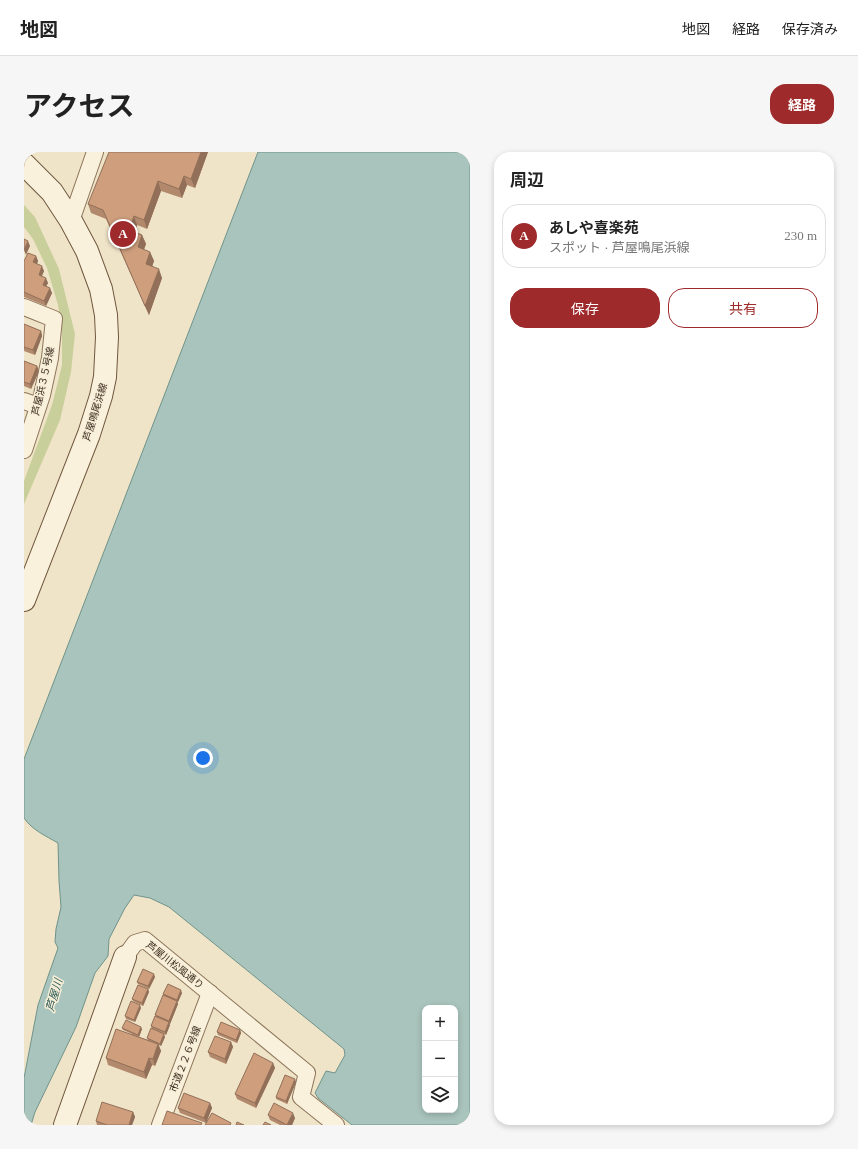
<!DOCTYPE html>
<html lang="ja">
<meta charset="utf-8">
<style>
body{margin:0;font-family:"Times New Roman","Noto Sans JP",serif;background:#f6f6f6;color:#222}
.controls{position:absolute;right:12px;bottom:12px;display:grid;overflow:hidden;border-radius:8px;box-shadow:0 2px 6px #0003}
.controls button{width:36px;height:36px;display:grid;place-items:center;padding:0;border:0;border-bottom:1px solid #e0e0e0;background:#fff;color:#222;font:20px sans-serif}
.you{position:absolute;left:179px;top:606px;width:14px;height:14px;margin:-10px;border:3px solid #fff;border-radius:50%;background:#1a73e8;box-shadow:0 0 0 6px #1a73e833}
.badge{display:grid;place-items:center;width:26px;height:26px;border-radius:50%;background:#9e2a2b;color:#fff;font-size:13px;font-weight:700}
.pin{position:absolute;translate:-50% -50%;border:2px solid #fff;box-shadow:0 1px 4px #0006}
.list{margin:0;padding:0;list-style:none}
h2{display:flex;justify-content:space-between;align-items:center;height:52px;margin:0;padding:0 16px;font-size:17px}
h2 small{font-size:13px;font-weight:400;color:#767676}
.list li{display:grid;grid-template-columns:26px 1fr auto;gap:12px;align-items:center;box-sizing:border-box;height:64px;margin:0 8px 8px;padding:0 8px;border:1px solid #e0e0e0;border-radius:16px}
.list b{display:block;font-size:15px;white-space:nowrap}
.list p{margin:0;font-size:13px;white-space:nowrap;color:#767676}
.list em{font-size:13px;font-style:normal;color:#767676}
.actions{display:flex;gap:8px;padding:12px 16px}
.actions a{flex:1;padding:9px 0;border:1px solid #9e2a2b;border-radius:16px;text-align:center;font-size:14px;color:#9e2a2b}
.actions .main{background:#9e2a2b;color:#fff}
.icon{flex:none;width:22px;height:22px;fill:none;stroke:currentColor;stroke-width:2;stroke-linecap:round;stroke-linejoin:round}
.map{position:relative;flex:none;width:446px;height:973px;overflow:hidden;border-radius:16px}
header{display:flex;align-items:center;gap:24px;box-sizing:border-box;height:56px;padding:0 20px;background:#fff;border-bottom:1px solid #e0e0e0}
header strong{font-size:19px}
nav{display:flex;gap:22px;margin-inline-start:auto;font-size:14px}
.intro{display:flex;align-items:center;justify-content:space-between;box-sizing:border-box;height:96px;padding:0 24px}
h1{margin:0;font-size:28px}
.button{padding:10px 18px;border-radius:16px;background:#9e2a2b;color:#fff;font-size:14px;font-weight:700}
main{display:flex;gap:24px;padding:0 24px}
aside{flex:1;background:#fff;border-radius:16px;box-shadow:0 2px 6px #0003}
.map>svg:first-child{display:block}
</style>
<header>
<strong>地図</strong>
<nav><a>地図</a><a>経路</a><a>保存済み</a></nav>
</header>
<div class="intro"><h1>アクセス</h1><a class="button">経路</a></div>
<main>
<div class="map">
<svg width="446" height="973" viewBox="0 0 446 973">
<rect width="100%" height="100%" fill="#f0e4c8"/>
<path fill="#c9cf9b" d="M0,53l11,12 24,52 16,65 -4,38 -11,48 -36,84v-23l28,-76 10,-40v-33l-4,-27 -11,-37 -14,-29 -9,-12z"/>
<path fill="#a9c4bc" stroke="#6f938a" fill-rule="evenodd" d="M234,0h212v973h-118l-34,-27 -3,-5 11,-22 9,2 10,-18 -1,-6 -175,-142 -19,-9 -16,-3 -9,13 -16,31 -1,17 -13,17 -19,54 -41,85 -4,13h-7v-47l14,-73 20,-57 -3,-6 1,-13 5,-22 -2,-26 -1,-38c-12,-7 -26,-13 -34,-25v-59zM401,856h30v102h-30z"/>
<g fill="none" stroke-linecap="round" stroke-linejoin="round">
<g stroke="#8d765c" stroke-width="18">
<g id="street">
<path d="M47,69l24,-69"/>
<path d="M0,155l30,12 -4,39 -8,37 -18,55"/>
<path d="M0,249l14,5"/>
<path d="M101,805l10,-14 10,-3 162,133 -6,24 35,28"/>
<path d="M136,973l50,-132"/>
</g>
</g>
<g stroke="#6f573f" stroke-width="24">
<g id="secondary">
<path d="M0,12l28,28 19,29 16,30 14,38 5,26 1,22 -2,40 -4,19 -12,38 -65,166"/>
<path d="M41,973l60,-168"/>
</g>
</g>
<use href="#street" stroke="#faf1dc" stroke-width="16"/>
<use href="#secondary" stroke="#faf1dc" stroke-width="22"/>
</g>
<g fill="#b2896c">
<path d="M184,0l-13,36 -8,-3 -5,13 -21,-7 -14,38 -10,-4 -2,7 7,3 4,9 -2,6 6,2 4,9 -2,5 10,12 -13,37 -43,-96 -15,-6 -3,-9z"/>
<path d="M12,104l2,5 -1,3 7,7 -2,5 6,7 -2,3 6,7 -6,13 -22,-9v-36z"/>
<path d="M0,172l17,7 1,5 -7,19 -11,-4z"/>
<path d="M0,209l13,5 2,5 -8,18 -7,-3z"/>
<path d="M131,825l-6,12 -11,-5 -1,-2z"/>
<path d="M124,837l1,3 -6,14 -10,-5 -1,-2z"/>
<path d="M158,841l-4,9h-1l1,2 -8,20h-1l1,1 -4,10 -14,-6 -1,-3 5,-10 -1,-1 9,-19 -1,-2z"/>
<path d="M117,856l-6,14 -9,-3 -1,-3z"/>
<path d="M98,876l20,1 -3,8 9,3 -1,-2 18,-1 -4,9 -2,-1 2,6 -6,15 -3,-1 -6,14 -38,-14 -2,-7 26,-24 -9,-4z"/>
<path d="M216,878l1,3 -4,10 -19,-8 -1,-3z"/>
<path d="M207,890l2,5 -7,17 -16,-7 -2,-5z"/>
<path d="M249,911l2,5 -19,40 -19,-9 -2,-5z"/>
<path d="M272,930l-9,22 -11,-5v-2z"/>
<path d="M186,951l2,5 -6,15 -26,-10 -2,-5z"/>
<path d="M109,960l2,5 -3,8h-35l-1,-4z"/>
<path d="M244,963l27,3 -3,7h-12l-10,-5z"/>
</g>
<g fill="#916f58">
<path d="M177,0h7l-13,36 -4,-9z"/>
<path d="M160,24l3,9 -5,13 -3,-9z"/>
<path d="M134,29l3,10 -14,38 -3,-9z"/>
<path d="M110,64l3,9 -5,14 -3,-9z"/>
<path d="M118,83l4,9 -5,12 -3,-9z"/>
<path d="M4,89l2,5 -4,9 -2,-5z"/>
<path d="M126,100l4,9 -4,12 -4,-9z"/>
<path d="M12,104l2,5 -3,6 -2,-5z"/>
<path d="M18,114l2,5 -4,9 -1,-5z"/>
<path d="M135,117l3,9 -13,37 -4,-9z"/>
<path d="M22,126l2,5 -4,7 -1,-5z"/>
<path d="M26,136l2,5 -6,13 -2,-5z"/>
<path d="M17,179l1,5 -7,19 -2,-5z"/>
<path d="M13,214l2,5 -8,18 -1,-5z"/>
<path d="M130,822l1,3 -6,12 -1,-3z"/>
<path d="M124,837l1,3 -6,14 -1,-3z"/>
<path d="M157,838l1,3 -4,9 -1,-2z"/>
<path d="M153,849l1,3 -8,20 -1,-3z"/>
<path d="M116,853l1,3 -6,14 -1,-2z"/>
<path d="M145,870l1,3 -4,10 -1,-3z"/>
<path d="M117,875l1,2 -3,8 -1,-2z"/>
<path d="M216,878l1,3 -4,10 -1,-3z"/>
<path d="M140,882l1,3 -4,9 -1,-2z"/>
<path d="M207,890l2,5 -7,17 -1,-5z"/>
<path d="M134,892l3,7 -6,15 -2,-7z"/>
<path d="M125,906l3,7 -6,14 -2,-7z"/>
<path d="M249,911l2,5 -19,40 -1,-5z"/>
<path d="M271,927l1,3 -9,22 -1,-3z"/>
<path d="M186,951l2,5 -6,15 -2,-5z"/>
<path d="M109,960l2,5 -3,8h-3z"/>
<path d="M269,961l2,5 -3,7h-5z"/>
</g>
<g fill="#cf9f7d" stroke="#916f58">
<path d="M85,0h92l-10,27 -7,-3 -5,13 -21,-8 -14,39 -10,-4 -5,14 13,5 -4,12 12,5 -4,12 13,5 -14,37 -42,-96 -15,-6z"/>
<path d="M0,87l4,2 -4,9z"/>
<path d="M4,101l8,3 -3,6 9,4 -3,9 7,3 -3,7 7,3 -6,13 -20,-9v-31z"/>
<path d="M0,172l17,7 -8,19 -9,-3z"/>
<path d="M0,209l13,5 -7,18 -6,-2z"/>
<path d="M119,817l11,5 -6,12 -11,-4z"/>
<path d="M144,832l13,6 -4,10 -14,-6z"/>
<path d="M114,833l10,4 -6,14 -10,-4z"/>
<path d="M139,843l14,6 -8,20 -14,-6z"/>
<path d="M107,849l9,4 -6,15 -9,-4z"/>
<path d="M131,864l14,6 -4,10 -14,-6z"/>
<path d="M102,868l15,7 -3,8 -16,-7z"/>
<path d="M197,870l19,8 -4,10 -19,-8z"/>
<path d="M127,876l13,6 -4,10 -13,-6z"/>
<path d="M92,877l42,15 -5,15 -4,-1 -5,14 -38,-14z"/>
<path d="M191,884l16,6 -6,17 -17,-7z"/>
<path d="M230,901l19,10 -18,40 -20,-9z"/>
<path d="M261,923l10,4 -9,22 -10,-4z"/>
<path d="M160,941l26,10 -6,15 -26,-10z"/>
<path d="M78,950l31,10 -4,13h-22l-11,-4z"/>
<path d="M250,951l19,10 -6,12 -19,-10z"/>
<path d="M143,959l35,12 -1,2h-39z"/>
<path d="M188,961l19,10 -1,2h-25z"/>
<path d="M213,970l7,3h-8z"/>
<path d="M241,970l6,3h-8z"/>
</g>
<g text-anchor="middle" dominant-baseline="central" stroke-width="3" stroke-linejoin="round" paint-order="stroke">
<g font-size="10" fill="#3d2e20" stroke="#f7eed8">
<text transform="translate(19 229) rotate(-77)">芦屋浜３５号線</text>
<text transform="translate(71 260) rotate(-73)">芦屋鳴尾浜線</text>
<text transform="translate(151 813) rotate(38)">芦屋川松風通り</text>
<text transform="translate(161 907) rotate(-69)">市道２２６号線</text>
</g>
<g font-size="11" font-style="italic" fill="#2f5d5a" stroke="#f7eed8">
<text transform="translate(30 843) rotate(-74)">芦屋川</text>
</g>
</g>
</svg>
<div class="controls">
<button>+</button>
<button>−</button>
<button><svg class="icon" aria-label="layers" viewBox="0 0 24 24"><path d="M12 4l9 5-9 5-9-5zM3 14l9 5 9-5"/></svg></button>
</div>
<div class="you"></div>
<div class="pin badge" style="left:99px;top:82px">A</div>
</div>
<aside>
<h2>周辺<small></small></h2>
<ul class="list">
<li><span class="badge">A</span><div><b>あしや喜楽苑</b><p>スポット · 芦屋鳴尾浜線</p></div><em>230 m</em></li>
</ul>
<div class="actions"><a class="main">保存</a><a>共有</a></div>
</aside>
</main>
